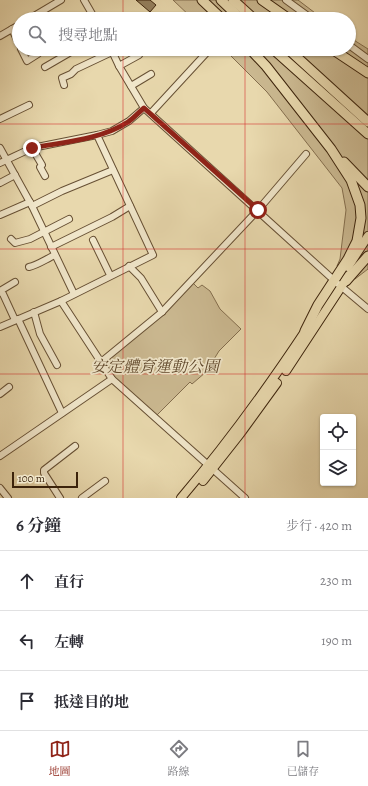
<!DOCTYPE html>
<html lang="zh-TW">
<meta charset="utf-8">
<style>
body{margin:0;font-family:Alegreya,"Noto Serif TC",serif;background:#f7f7f7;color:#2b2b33}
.controls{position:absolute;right:12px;bottom:12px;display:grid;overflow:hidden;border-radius:4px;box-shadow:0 1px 3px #0004}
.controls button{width:36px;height:36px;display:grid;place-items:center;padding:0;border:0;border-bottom:1px solid #e1e1e2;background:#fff;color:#2b2b33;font:20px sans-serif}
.scale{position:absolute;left:12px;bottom:10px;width:66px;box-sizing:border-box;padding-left:4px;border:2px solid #3c230b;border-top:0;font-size:11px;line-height:14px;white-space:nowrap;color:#3c230b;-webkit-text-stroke:3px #f0e6ca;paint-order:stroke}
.stop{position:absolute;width:12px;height:12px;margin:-9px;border:3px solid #8f2418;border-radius:50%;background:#fff}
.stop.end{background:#8f2418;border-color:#fff;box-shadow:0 1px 4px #0008}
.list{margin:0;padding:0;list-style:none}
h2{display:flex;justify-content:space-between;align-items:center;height:52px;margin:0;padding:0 16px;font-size:17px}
h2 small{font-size:13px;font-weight:400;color:#7c7c81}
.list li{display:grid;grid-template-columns:26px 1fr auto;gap:12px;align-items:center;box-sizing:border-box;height:60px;padding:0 16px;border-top:1px solid #e1e1e2}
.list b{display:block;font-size:15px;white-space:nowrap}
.list em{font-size:13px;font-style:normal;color:#7c7c81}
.icon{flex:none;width:22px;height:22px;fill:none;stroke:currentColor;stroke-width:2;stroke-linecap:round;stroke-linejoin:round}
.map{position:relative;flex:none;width:368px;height:498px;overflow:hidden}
.search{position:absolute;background:#fff;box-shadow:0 1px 3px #0004;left:12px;right:12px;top:12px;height:44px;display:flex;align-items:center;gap:10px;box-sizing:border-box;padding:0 14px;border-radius:22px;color:#7c7c81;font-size:15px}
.sheet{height:232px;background:#fff}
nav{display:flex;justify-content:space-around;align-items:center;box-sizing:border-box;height:56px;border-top:1px solid #e1e1e2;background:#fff;font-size:11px;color:#7c7c81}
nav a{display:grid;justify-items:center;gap:2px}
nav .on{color:#8f2418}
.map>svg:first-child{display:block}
</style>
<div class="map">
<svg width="368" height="498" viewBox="0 0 368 498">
<rect width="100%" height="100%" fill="#e8d8ad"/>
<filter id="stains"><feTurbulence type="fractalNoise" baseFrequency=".005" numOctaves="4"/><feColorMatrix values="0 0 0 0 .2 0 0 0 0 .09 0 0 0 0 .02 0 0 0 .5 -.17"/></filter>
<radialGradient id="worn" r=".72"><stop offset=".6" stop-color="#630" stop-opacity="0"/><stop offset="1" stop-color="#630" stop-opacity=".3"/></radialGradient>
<g fill="#cbb991" stroke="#846e4e">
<path d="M173,0h125l25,19h-130z"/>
<path d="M349,37l19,12v220l-13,10 -18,-13 3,-7 6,-49 -4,-22 -75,-96 -43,-43h125z"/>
<path d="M193,283l5,5 4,-3 8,6 10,18 21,20 -22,22 -13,21 -14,12 -2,-2 -33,33 -44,-38 -9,-14z"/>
</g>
<path fill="#95815f" stroke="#3c230b" d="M136,0h14l6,5 -6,7z"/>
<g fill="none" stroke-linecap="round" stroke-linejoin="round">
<g stroke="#675034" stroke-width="8">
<g id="minor">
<path d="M84,0l11,19"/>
<path d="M286,0l26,19"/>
<path d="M29,19l32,-19"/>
<path d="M12,29l7,15"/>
<path d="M0,36l19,-11"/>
<path d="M349,45l19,14"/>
<path d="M21,49l6,12 11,-7"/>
<path d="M111,49l8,17 25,42 193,175 31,26"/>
<path d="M119,66l20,-11"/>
<path d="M45,67l31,-18"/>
<path d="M64,85l-2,-7 9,-4 5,-5 36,-17"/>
<path d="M131,86l20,-12"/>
<path d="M151,113l59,-64"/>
<path d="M0,119l29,-14"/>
<path d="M0,148l32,58 42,88"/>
<path d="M32,148l10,17 -2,2 5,9"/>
<path d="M0,163l32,-15 65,-13 15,-4 17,-10 15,-13"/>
<path d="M0,183l15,-8"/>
<path d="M32,206l30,-15 51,-21"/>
<path d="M0,215l30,-13"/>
<path d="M11,239l4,4 15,-4 39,-20"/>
<path d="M93,240l17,35"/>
<path d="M51,247l61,-30 18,-11"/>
<path d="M129,266l12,12 21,34"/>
<path d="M29,267c9,-2 17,-8 26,-12"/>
<path d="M0,291l15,-9"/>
<path d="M0,292l3,2 12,26"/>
<path d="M61,301l51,78 133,119"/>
<path d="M34,312l6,22 17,31"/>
<path d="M18,319l44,94"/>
<path d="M0,327l61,-26 92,-46 -56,-120"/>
<path d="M101,362l61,-50 96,-102 48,-56"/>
<path d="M0,394l9,-7"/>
<path d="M0,456l112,-77"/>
<path d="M0,488l8,10"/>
<path d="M60,498l-16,-25v-3l31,-24"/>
<path d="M82,498l23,-17"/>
</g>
</g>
<g stroke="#3c230b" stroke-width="10">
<g id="major">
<path d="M348,267l20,-31"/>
<path d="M286,371l63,-96"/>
<path d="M203,481l37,-47 37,-51"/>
<path d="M181,498c46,-54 88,-112 127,-171"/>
</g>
</g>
<g stroke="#3c230b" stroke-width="11">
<g id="highway">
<path d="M202,0l20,19"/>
<path d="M221,0l20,19"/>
<path d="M233,0l21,19"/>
<path d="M262,0l27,19"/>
<path d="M250,49l16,17 65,83 20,31 9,25 1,13 -4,23 -9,18 -30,46 -13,26"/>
<path d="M273,49l95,85"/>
<path d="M288,49l80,73"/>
<path d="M332,49l36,24"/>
<path d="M344,162l24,25"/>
<path d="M346,281l22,-25"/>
</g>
</g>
<use href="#minor" stroke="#f0e6ca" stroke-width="6"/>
<use href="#major" stroke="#e8d8ad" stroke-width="8"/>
<use href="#highway" stroke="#e8d8ad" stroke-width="9"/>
</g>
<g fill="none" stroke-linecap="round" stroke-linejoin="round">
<path stroke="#8f2418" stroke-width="5" d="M32,148c31,-6 68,-8 96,-26 6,-4 11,-10 16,-14l114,102"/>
</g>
<path fill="none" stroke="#d62828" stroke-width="1" stroke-opacity="0.55" d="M123,0v19M245,0v19M123,49v449M245,49v449M0,124h368M0,249h368M0,374h368"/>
<g text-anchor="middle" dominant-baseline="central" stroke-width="3.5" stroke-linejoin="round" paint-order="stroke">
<g font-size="16" font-style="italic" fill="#60482c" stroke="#f0e6ca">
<text x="155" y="367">安定體育運動公園</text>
</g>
</g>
<rect width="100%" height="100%" filter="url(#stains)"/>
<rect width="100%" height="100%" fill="url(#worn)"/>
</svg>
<div class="controls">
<button><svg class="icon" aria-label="locate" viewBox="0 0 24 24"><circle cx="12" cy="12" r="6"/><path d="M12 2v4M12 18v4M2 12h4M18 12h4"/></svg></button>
<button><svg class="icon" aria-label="layers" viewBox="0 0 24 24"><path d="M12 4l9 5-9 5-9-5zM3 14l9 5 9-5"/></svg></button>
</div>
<div class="scale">100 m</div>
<div class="stop" style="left:258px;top:210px"></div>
<div class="stop end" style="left:32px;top:148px"></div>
<div class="search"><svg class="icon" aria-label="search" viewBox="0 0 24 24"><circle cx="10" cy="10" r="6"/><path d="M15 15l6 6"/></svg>搜尋地點</div>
</div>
<section class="sheet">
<h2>6 分鐘<small>步行 · 420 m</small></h2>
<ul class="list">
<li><svg class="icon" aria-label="ahead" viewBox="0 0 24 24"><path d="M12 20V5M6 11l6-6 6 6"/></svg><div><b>直行</b></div><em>230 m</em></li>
<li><svg class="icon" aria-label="left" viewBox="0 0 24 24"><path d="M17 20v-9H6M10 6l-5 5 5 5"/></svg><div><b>左轉</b></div><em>190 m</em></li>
<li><svg class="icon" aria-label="arrive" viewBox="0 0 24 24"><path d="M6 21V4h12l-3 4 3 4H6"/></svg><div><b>抵達目的地</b></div></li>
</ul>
</section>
<nav>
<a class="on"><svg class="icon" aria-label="map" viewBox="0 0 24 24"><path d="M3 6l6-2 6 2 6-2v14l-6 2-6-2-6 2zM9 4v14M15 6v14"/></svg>地圖</a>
<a><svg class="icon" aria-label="directions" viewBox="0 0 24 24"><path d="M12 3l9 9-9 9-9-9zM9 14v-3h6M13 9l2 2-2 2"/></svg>路線</a>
<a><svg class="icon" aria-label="saved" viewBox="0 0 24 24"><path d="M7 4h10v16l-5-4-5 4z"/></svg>已儲存</a>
</nav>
